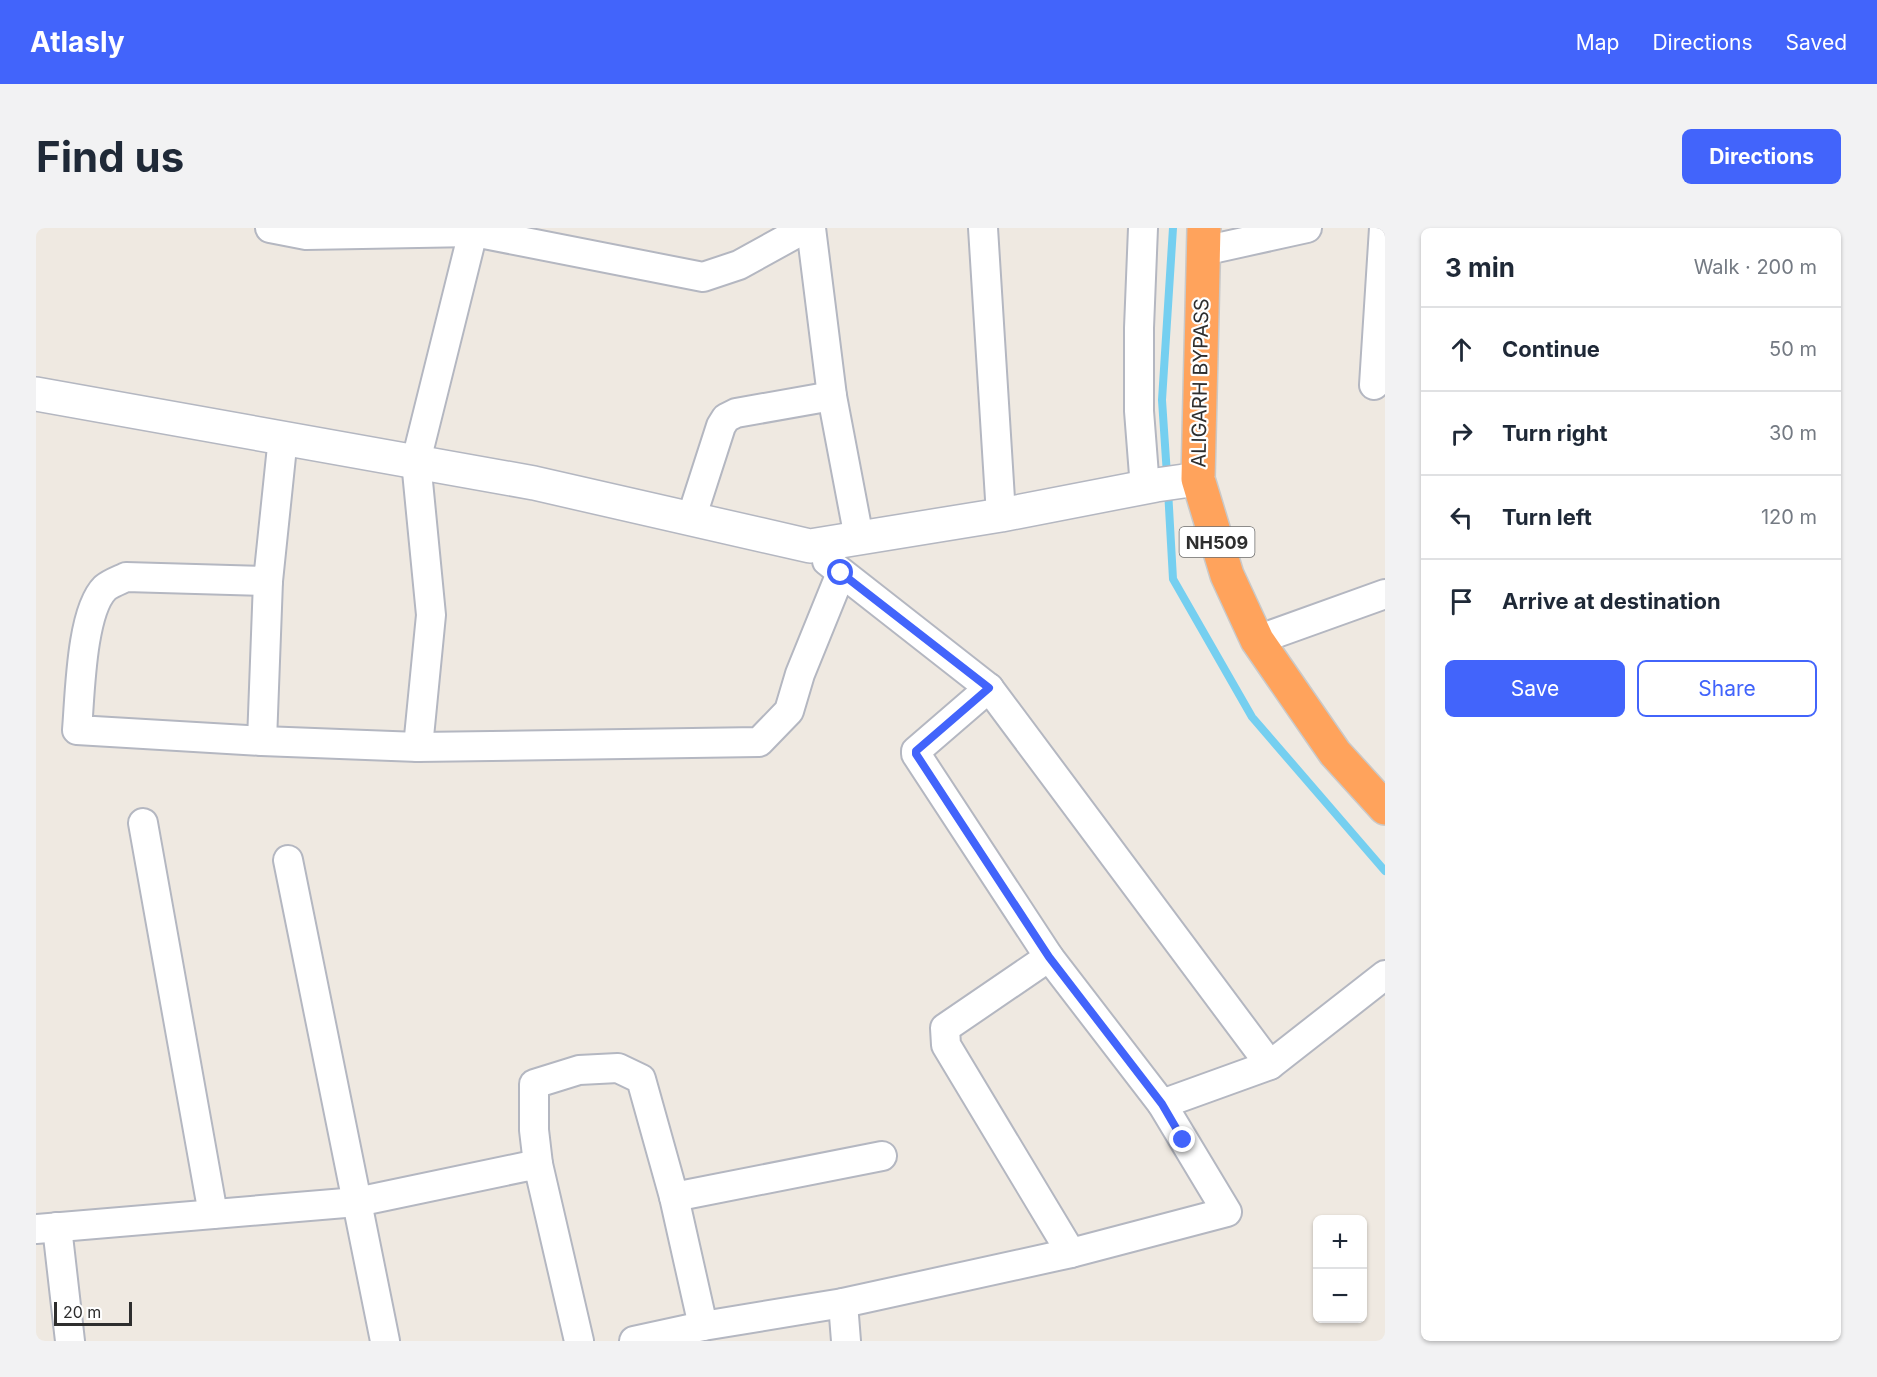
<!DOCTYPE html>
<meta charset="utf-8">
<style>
body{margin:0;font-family:Inter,sans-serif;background:#f2f2f3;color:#1f2937}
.controls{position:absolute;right:18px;bottom:18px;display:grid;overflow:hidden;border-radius:9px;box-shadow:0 2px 4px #0004}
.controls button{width:54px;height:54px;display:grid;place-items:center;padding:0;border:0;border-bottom:2px solid #e0e1e3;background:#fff;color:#1f2937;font:30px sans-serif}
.scale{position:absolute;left:18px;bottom:15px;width:78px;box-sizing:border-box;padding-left:6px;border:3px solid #2e2e2e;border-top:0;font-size:16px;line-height:21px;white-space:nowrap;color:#2e2e2e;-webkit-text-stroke:4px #fff;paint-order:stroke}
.stop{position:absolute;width:18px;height:18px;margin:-14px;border:4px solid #4264fb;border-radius:50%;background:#fff}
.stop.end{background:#4264fb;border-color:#fff;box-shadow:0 2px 6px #0008}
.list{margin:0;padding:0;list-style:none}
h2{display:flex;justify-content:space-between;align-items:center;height:78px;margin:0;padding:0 24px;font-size:26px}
h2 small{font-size:20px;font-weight:400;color:#747a83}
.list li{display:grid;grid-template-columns:39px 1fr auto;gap:18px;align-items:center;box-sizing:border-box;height:84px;padding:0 24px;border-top:2px solid #e0e1e3}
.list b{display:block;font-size:22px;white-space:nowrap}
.list em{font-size:20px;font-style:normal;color:#747a83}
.actions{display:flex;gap:12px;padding:18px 24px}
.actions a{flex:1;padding:14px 0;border:2px solid #4264fb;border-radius:9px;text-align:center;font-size:21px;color:#4264fb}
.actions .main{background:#4264fb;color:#fff}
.icon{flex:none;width:33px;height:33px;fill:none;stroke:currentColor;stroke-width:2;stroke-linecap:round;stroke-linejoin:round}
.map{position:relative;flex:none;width:1349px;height:1113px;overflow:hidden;border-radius:9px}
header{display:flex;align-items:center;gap:36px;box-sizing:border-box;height:84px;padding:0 30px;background:#4264fb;color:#fff}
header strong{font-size:28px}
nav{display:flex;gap:33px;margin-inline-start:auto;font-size:21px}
.intro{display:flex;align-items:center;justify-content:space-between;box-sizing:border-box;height:144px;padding:0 36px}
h1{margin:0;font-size:42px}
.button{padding:15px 27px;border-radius:9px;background:#4264fb;color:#fff;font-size:21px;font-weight:700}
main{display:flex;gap:36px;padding:0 36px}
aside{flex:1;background:#fff;border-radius:9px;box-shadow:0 2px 4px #0004}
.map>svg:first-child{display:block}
</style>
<header>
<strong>Atlasly</strong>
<nav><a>Map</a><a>Directions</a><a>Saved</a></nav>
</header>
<div class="intro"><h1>Find us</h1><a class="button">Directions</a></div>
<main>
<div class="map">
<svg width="1349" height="1113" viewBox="0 0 1349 1113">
<rect width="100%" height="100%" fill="#efe9e1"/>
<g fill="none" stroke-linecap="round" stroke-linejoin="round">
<g stroke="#75cff0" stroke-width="8">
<path d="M1131,247l-5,-75 11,-172"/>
<path d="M1132,262l5,89 79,138 133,154"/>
</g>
<g stroke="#b4b7c1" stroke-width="32">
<g id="street">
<path d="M234,0l36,7 168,-3 229,45 36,-12 67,-37"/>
<path d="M775,0l21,168 27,142"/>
<path d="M947,0l18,287"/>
<path d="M1107,0l-4,100v83l6,77"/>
<path d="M1167,23l104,-23"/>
<path d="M1338,157l10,-157"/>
<path d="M655,291l30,-93 5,-8 10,-5 96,-17"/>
<path d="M791,333l162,127 281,377"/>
<path d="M232,353l-142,-4c-6,3 -15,6 -21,11 -24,24 -25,107 -28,142l185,11 156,6 341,-5 30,-31 11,-37 41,-101"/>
<path d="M1221,412l128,-46"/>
<path d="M953,460l-73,63v3l133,203 113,147 108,-39 115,-90"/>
<path d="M226,513l6,-160 15,-144"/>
<path d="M382,519l13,-132 -15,-154 58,-233"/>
<path d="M107,595l70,391"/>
<path d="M252,632l97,481"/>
<path d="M1013,729l-104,71 1,17 125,208"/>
<path d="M502,936l-4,-34v-46l45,-14 39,-2 23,11 33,118 29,129"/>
<path d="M638,969l208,-41"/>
<path d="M21,999l13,114"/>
<path d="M0,1001l321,-27 181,-38 41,177"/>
<path d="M807,1075l3,38"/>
<path d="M598,1113l69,-15 140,-23 228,-50 156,-41 -65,-108"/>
</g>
</g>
<g stroke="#b4b7c1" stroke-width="36">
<path id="secondary" d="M0,166l498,89 276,63 191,-31 155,-30 42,-6"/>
</g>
<g stroke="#c9c9c9" stroke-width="36">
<path id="highway" d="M1168,0l-6,251 29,96 30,65 78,113 50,55"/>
</g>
<use href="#street" stroke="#fff" stroke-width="28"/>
<use href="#secondary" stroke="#fff" stroke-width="33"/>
<use href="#highway" stroke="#ffa35c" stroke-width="33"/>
</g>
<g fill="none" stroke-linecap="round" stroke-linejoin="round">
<path stroke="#4264fb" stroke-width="8" d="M805,345l148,115 -73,63v3l133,203 113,147 21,36"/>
</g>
<g text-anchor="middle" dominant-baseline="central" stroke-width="4.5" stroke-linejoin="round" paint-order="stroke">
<rect fill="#fff" stroke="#6d6d6d" stroke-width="1.5" x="1143.5" y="299" width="75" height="30" rx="4.5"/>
<g font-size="18" font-weight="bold" fill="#2e2e2e">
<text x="1181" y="314">NH509</text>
</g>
<g font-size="20" fill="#2e2e2e" stroke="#fff">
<text transform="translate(1164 155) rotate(-89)">ALIGARH BYPASS</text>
</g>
</g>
</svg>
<div class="controls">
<button>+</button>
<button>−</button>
</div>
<div class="scale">20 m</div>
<div class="stop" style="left:805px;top:345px"></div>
<div class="stop end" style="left:1147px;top:912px"></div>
</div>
<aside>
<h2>3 min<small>Walk · 200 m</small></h2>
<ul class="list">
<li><svg class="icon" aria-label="ahead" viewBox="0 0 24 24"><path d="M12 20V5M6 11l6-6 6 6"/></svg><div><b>Continue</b></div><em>50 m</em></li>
<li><svg class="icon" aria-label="right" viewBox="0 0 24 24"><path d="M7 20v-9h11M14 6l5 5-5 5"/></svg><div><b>Turn right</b></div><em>30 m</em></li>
<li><svg class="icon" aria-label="left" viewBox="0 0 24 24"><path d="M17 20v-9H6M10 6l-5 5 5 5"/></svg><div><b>Turn left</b></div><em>120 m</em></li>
<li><svg class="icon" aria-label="arrive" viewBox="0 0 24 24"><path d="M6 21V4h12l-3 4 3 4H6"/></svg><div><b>Arrive at destination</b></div></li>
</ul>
<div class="actions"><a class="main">Save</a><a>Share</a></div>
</aside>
</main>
